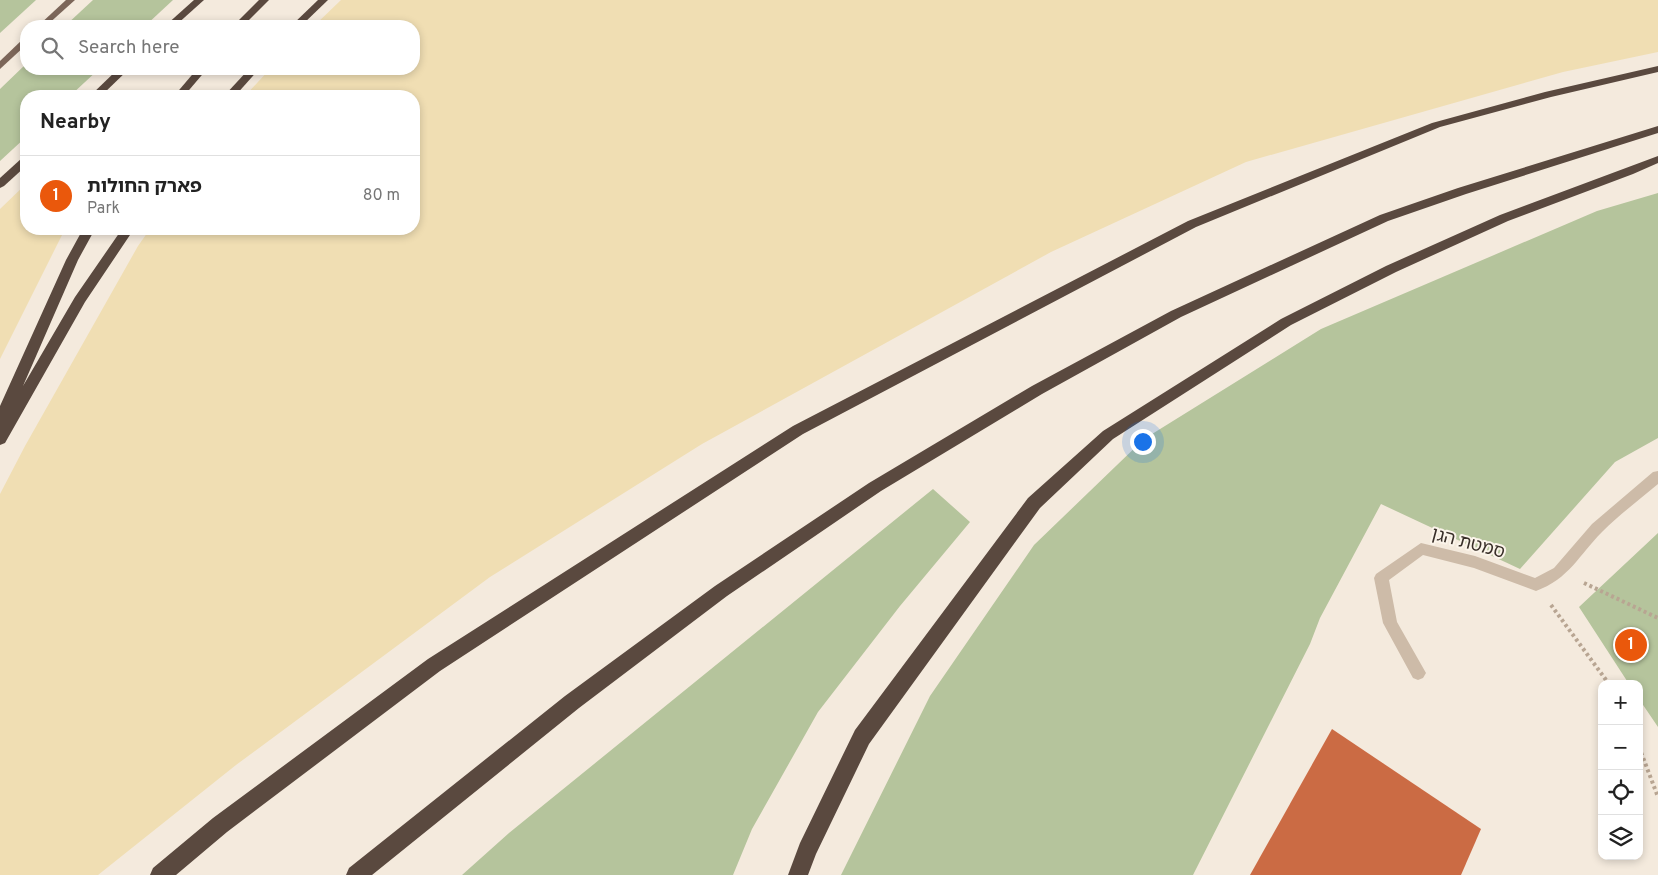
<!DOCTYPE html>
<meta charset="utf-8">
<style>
body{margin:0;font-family:Overpass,"Noto Sans Hebrew",sans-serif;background:#f2f2f2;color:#222}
.controls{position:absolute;right:15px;bottom:15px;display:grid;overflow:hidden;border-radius:10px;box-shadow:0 2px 8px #0003}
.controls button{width:45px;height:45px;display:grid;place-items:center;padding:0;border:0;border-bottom:1px solid #e0e0e0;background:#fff;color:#222;font:25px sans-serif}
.you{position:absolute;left:1142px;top:441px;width:18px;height:18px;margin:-12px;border:4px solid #fff;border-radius:50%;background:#1a73e8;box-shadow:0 0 0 8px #1a73e833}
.badge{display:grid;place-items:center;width:32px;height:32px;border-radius:50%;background:#ea580c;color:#fff;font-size:16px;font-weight:700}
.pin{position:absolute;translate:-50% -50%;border:2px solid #fff;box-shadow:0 1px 5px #0006}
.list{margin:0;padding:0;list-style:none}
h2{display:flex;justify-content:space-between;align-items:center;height:65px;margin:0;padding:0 20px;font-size:21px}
h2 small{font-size:16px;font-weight:400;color:#767676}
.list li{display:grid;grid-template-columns:32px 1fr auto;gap:15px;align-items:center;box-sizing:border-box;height:80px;padding:0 20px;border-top:1px solid #e0e0e0}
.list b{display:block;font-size:19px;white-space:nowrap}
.list p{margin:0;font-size:16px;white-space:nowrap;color:#767676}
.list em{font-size:16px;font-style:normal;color:#767676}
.icon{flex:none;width:28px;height:28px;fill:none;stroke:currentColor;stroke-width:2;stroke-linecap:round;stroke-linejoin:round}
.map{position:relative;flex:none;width:1658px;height:875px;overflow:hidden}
.search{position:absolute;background:#fff;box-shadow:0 2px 8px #0003;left:20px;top:20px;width:400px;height:55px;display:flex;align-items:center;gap:12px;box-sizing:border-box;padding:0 18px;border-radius:20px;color:#767676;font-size:19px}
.panel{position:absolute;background:#fff;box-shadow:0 2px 8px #0003;left:20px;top:90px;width:400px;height:145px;border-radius:20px}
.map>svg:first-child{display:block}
</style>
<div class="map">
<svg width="1658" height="875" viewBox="0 0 1658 875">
<rect width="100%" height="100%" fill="#f4eadd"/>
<g fill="#b5c49c">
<path d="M0,0h36l-36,33z"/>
<path d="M93,0h80l-28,26h-80z"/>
<path d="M26,64v5h73l-29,27h-44v41l-26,24v-72z"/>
<path d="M1658,193v245l-43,24 -95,107 -139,-65 -61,114 -10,26 -117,231h-352l89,-179 104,-151 110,-106 177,-110 276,-118z"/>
<path d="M933,489l37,33 -70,84 -82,106 -66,117 -19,46h-271l47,-42z"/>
<path d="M1658,533v194l-19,-28v-15h-10l-50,-77z"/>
</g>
<g fill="#f0deb3">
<path d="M341,0h1317v52l-95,20 -317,90 -195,90 -349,192 -212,133 -254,188 -138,110h-98v-381l25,-48 113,-200 12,-17h264v-133h-169l25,-27h144v-43h-100z"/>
<path d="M124,91h38l-4,5h-40z"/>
<path d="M26,184v45h39l-65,130v-150z"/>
</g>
<path fill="#cb6b44" d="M1332,729l149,100 -20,46h-211z"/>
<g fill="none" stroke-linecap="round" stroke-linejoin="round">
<g stroke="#b8a592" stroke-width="4" stroke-dasharray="3 3" stroke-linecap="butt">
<path d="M1584,583l74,35"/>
<path d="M1551,605l58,79"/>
<path d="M1639,747l19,50"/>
</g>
<path fill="#cdbba8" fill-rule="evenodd" d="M1658,471v13c-19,16 -39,31 -56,48 -23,23 -33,47 -66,59l-62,-23 -51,-13 -34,25 8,42 29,51 -3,5 -5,2 -5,-2 -30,-55 -9,-45 2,-4 45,-31 54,13 60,22 19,-10 38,-44 61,-52z"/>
<g fill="#7c6659" fill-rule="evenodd">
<path d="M66,0h9l-29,26h-8z"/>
<path d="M23,39h3v6l-26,24v-8z"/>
</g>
<g fill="#5a493f" fill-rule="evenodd">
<path d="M194,0h10l-29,26h-10z"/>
<path d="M259,0h10l-26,26h-10z"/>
<path d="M318,0h10l-27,26h-10z"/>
<path d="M1658,66v6l-107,25 -111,30 -244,100 -393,207 -363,237 -213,161 -51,43h-26l3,-7 60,-50 215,-159 365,-233 395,-205 244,-98 113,-31z"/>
<path d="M118,69h11l-28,27h-11z"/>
<path d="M197,69h10l-23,27h-10z"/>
<path d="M249,69h10l-24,27h-11z"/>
<path d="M1658,126v7l-192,61 -78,27 -207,96 -139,77 -161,97 -154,105 -148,112 -207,167h-26l3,-7 216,-172 150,-110 154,-103 163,-97 139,-75 209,-96 78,-27z"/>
<path d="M1658,156v7l-25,11 -125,47 -112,51 -105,53 -178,114 -73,69 -171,236 -53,110 -8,21h-20l12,-32 55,-113 173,-232 75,-67 178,-112 105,-53 114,-51z"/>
<path d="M26,157v9l-22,20 -4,2v-10l22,-20z"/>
<path d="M83,229h12l-17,31 -55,126 52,-89 47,-68h12l-49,73 -80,141 -5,2v-39l66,-146z"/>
</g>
</g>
<g text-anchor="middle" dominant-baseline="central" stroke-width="4" stroke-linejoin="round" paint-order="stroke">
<g font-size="18" fill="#392f29" stroke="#fbf4ea">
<text transform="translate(1468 544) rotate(15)">סמטת הגן</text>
</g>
</g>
</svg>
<div class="controls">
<button>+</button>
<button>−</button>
<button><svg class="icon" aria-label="locate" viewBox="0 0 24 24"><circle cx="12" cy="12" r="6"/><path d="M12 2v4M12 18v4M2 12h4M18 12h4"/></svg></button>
<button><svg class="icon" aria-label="layers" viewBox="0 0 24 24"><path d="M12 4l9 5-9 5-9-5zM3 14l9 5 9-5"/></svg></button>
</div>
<div class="you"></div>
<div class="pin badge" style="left:1631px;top:645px">1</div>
<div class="search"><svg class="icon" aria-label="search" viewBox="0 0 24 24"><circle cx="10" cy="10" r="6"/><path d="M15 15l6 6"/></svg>Search here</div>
<section class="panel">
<h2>Nearby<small></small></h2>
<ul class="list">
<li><span class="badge">1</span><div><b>פארק החולות</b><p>Park</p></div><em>80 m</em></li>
</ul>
</section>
</div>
